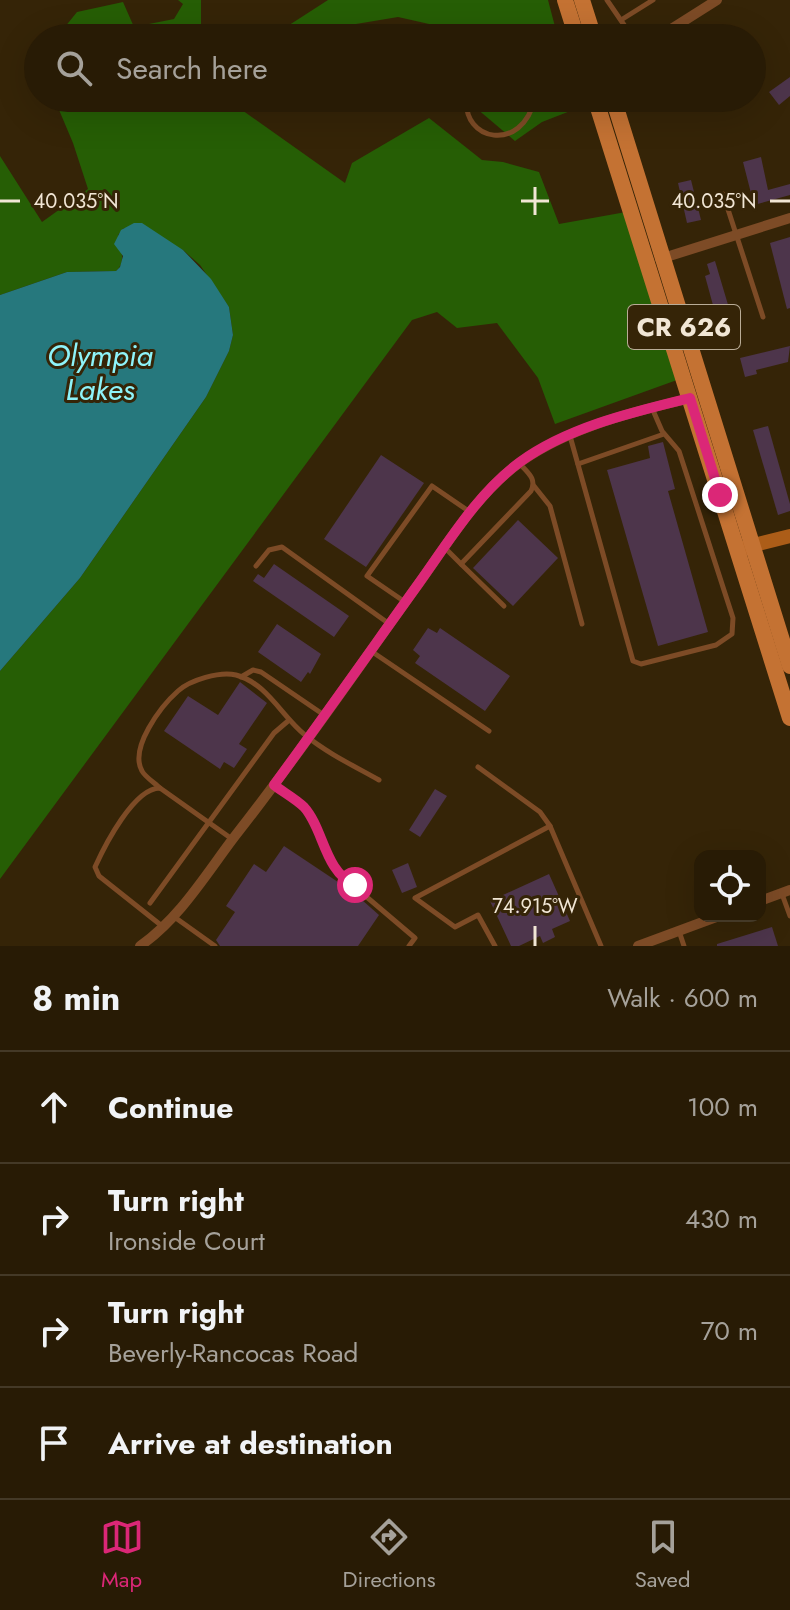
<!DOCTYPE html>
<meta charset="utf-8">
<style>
body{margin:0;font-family:Jost,sans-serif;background:#30240f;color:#f1f3f6}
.controls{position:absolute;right:24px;bottom:24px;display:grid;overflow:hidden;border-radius:16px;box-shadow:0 8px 32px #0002}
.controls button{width:72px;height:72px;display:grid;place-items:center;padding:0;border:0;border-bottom:2px solid #443927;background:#281b05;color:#f1f3f6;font:40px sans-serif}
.stop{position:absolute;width:24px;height:24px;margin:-18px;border:6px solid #db2777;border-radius:50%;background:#fff}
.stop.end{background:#db2777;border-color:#fff;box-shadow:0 2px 8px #0008}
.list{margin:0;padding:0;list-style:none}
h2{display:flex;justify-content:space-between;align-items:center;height:104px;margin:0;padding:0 32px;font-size:34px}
h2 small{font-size:26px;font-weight:400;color:#a5a19a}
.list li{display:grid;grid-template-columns:52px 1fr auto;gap:24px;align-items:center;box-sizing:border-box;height:112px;padding:0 32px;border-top:2px solid #443927}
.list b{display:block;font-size:30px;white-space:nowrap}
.list p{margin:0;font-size:26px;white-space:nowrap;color:#a5a19a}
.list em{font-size:26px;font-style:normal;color:#a5a19a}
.icon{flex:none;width:44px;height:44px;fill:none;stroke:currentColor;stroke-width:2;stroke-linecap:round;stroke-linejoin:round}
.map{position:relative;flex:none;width:790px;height:946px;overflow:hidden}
.search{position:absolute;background:#281b05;box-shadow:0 8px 32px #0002;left:24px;right:24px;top:24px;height:88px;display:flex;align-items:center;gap:20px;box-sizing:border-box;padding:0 28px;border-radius:44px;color:#a5a19a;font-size:30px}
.sheet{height:552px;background:#281b05}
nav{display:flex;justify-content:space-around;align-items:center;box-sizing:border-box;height:112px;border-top:2px solid #443927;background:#281b05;font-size:22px;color:#a5a19a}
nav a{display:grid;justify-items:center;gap:4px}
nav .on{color:#db2777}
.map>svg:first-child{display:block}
</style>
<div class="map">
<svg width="790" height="946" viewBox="0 0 790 946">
<rect width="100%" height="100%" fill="#352407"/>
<g fill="#265e05">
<path d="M178,0h23v38h-145l21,-26 46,-10 11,25 40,-8 9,-15z"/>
<path d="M328,0h220l10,38h-110l-10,-12 -40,-9 -42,7 -5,14h-59l-9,-9z"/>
<path d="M54,98h171l120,85 7,-20 77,-45 53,42 21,2 36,10 20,52 67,-12 51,168 -122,44 -17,-46 -41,-55 -40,5 -20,-16 -25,8 -412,559v-208l80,-93 126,-181 23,-46 4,-16 -4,-28 -29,-42 -17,-15 -59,-22 -6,7c2,12 9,27 -2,36l-49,1 -67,23v-139l42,66 46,-33 -15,-46z"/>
<path d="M475,98h100l3,10 -36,14 -27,19 -39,-33z"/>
</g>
<path fill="#26787d" d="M134,223h8l41,27 28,29 18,28 4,28 -4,16 -23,46 -126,181 -80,93v-376l67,-23 49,-1 4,-4 3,-11 -9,-12 7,-14z"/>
<g fill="#4d354b">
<path d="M790,77v19l-11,9 -10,-13z"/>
<path d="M761,157l7,33 22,-6v11l-36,10 -11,-43z"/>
<path d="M691,180l10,40 -14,3 -9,-40z"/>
<path d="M790,237v71l-3,1 -17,-66z"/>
<path d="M715,261l25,84 -15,4 -20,-73 5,-2 -3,-10z"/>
<path d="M790,346l-2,16 -32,8 1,4 -12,3 -5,-19z"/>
<path d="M768,426l22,78v7l-12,4 -25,-85z"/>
<path d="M663,442l12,47 -7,2 40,141 -50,14 -51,-176 43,-12 -2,-12z"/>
<path d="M381,455l43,28 -58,84 -42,-28z"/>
<path d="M518,520l40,38 -45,48 -40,-38z"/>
<path d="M274,564l75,52 -15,21 -81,-56 5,-7 6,4z"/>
<path d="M277,624l44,30 -11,20 -2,-2 -7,10 -43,-30z"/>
<path d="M428,628l9,5 3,-5 70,48 -25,35 -70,-48 5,-7 -7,-6z"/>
<path d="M240,682l27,21 -28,41 8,5 -13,19 -10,-6 -4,7 -56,-38 24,-35 30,19z"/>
<path d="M435,789l12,7 -27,41 -11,-7z"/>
<path d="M284,846l69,46 26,23 -21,31h-138l-4,-6 19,-28 -9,-6 28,-42 12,8z"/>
<path d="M408,863l9,24 -15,6 -10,-23z"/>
<path d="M549,874l21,47 -18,8 3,8 -12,6 -3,-7 -21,10h-8l-21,-45z"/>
<path d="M772,927l6,19h-61v-2z"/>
</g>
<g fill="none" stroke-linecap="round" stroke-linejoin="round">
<g stroke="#7d4b26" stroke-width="5">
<path d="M607,0l26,38"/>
<path d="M621,20l32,-20"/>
<path d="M467,98c-6,42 55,57 68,0"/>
<path d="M723,194l40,123"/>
<path d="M570,436l63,225 8,3 75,-19 16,-11 1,-16 -54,-167 -17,-20 -10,-23"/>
<path d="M578,464l86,-30"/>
<path d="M534,486l16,20 32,118"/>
<path d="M445,548l16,16 70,-73c6,-12 -3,-18 -11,-27"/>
<path d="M461,564l43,42"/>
<path d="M256,566l13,-16 13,-3 106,76"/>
<path d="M405,602l-38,-26 65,-90 38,26"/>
<path d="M371,651l118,80"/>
<path d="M241,677l12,-7 8,2 63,43"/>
<path d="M478,767l62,45 10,14"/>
<path d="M275,785l30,23 25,52 19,22 66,56 -6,8"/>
<path d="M160,788c-5,-5 -15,-11 -18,-17 -13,-23 19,-65 36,-80 12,-11 42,-20 58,-16 31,8 46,42 69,60 22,18 49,31 74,45"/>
<path d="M782,894l8,22"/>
<path d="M150,903l124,-170 14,-12"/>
<path d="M173,916l42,30"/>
<path d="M162,926l-63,-50 -4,-9c10,-22 39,-79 65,-79l72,51"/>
<path d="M679,931l5,15"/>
<path d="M495,946l-17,-31 -23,12 -40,-29 135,-72 51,120"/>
</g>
<g stroke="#7d4b26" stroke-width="10">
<path d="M657,38l60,-38"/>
<path d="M660,259l130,-41"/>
<path d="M760,901l30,-11"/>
<path d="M140,946c40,-28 66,-72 95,-110 64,-81 122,-167 182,-250 31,-43 61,-94 105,-125 49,-34 113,-50 170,-63"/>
<path d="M638,946l81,-30"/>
</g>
<path stroke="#ac5d18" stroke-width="14" d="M742,548l48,-12"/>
<g stroke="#c47233" stroke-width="16">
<path d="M565,0l12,38"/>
<path d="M582,0l12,38"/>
<path d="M595,98l195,620"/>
<path d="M613,98l177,568"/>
</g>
</g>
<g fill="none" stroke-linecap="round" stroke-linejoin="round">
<path stroke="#db2777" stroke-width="10" d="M355,885c-31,-14 -31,-56 -51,-78 -8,-8 -21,-15 -30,-22 49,-67 97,-135 145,-202 30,-42 59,-90 101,-121 48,-35 113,-50 170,-64l30,97"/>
</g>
<path fill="none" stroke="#f1e6d5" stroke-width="3" d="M535,187v28M0,201h20M521,201h28M770,201h20M535,926v20"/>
<g text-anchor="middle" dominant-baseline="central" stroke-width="6" stroke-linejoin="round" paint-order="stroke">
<rect fill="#352407" stroke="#b9ac97" stroke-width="2" x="628" y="305" width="112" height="44" rx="6"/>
<g font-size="26" font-weight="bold" fill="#f1e6d5">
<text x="684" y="327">CR 626</text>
</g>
<g font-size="30" font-style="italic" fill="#8ef3f9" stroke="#352407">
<text x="100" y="355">Olympia<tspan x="100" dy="34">Lakes</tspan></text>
</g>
</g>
<g font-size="20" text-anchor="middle" fill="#f1e6d5" stroke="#352407" stroke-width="6" stroke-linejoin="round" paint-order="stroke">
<text x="76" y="208">40.035°N</text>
<text x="714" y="208">40.035°N</text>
<text x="535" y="913">74.915°W</text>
</g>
</svg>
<div class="controls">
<button><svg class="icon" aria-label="locate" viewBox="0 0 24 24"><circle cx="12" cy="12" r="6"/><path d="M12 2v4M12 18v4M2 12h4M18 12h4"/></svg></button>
</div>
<div class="stop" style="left:355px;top:885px"></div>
<div class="stop end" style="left:720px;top:495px"></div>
<div class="search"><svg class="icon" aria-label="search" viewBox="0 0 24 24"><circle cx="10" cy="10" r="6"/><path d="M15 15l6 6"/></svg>Search here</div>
</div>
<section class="sheet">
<h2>8 min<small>Walk · 600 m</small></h2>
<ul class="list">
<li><svg class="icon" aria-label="ahead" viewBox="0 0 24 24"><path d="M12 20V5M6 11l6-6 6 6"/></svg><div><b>Continue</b></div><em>100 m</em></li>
<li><svg class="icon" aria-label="right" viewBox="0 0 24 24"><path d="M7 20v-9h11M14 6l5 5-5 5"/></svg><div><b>Turn right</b><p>Ironside Court</p></div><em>430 m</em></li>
<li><svg class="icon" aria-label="right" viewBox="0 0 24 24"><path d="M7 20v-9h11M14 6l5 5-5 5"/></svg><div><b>Turn right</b><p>Beverly-Rancocas Road</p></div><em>70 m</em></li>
<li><svg class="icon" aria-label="arrive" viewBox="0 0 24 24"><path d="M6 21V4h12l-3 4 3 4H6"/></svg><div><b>Arrive at destination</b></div></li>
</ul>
</section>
<nav>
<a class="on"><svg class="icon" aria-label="map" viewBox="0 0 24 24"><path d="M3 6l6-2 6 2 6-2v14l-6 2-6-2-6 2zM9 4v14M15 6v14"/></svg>Map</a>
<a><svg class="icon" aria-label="directions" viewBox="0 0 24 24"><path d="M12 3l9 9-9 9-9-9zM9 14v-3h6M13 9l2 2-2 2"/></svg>Directions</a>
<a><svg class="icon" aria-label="saved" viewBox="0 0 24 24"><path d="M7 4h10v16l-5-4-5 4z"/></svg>Saved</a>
</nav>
